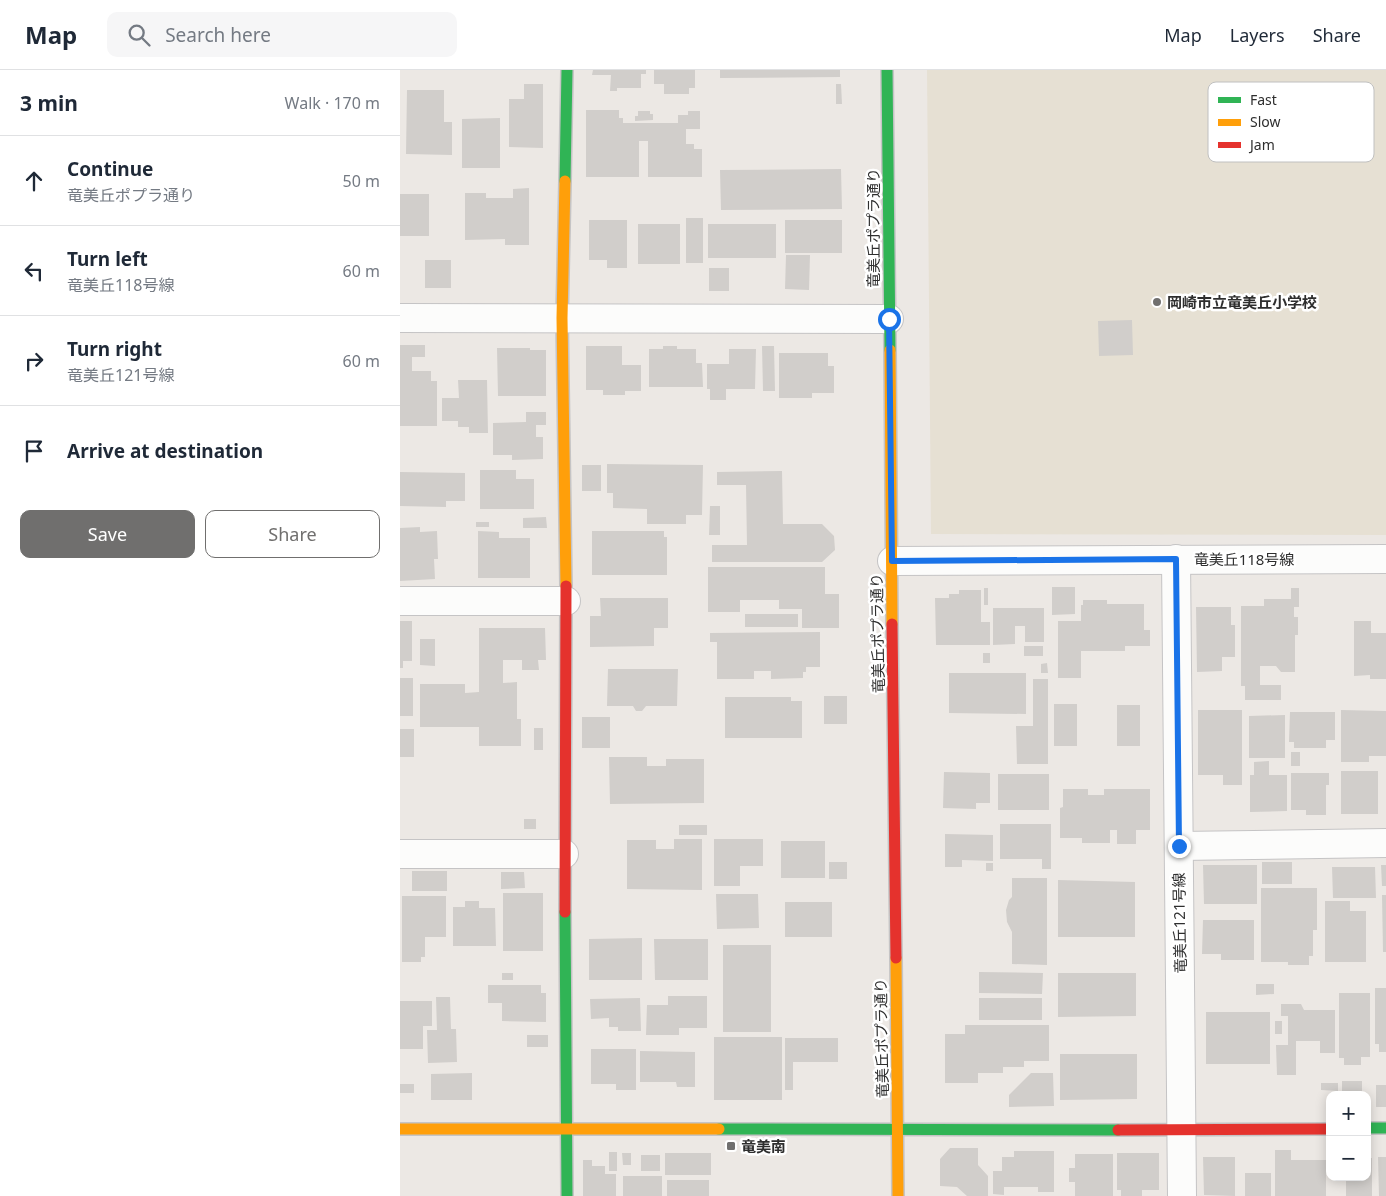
<!DOCTYPE html>
<meta charset="utf-8">
<style>
body{margin:0;font-family:"Noto Sans","Noto Sans JP",sans-serif;background:#f6f6f7;color:#1f2937}
.controls{position:absolute;right:15px;bottom:15px;display:grid;overflow:hidden;border-radius:10px;box-shadow:0 2px 12px #0003}
.controls button{width:45px;height:45px;display:grid;place-items:center;padding:0;border:0;border-bottom:1px solid #e0e1e3;background:#fff;color:#1f2937;font:25px sans-serif}
.stop{position:absolute;width:15px;height:15px;margin:-11px;border:4px solid #1a73e8;border-radius:50%;background:#fff}
.stop.end{background:#1a73e8;border-color:#fff;box-shadow:0 1px 5px #0008}
.list{margin:0;padding:0;list-style:none}
h2{display:flex;justify-content:space-between;align-items:center;height:65px;margin:0;padding:0 20px;font-size:21px}
h2 small{font-size:16px;font-weight:400;color:#747a83}
.list li{display:grid;grid-template-columns:32px 1fr auto;gap:15px;align-items:center;box-sizing:border-box;height:90px;padding:0 20px;border-top:1px solid #e0e1e3}
.list b{display:block;font-size:19px;white-space:nowrap}
.list p{margin:0;font-size:16px;white-space:nowrap;color:#747a83}
.list em{font-size:16px;font-style:normal;color:#747a83}
.actions{display:flex;gap:10px;padding:15px 20px}
.actions a{flex:1;padding:11px 0;border:1px solid #706f6e;border-radius:10px;text-align:center;font-size:18px;color:#706f6e}
.actions .main{background:#706f6e;color:#fff}
.icon{flex:none;width:28px;height:28px;fill:none;stroke:currentColor;stroke-width:2;stroke-linecap:round;stroke-linejoin:round}
.map{position:relative;flex:none;width:986px;height:1126px;overflow:hidden}
header{display:flex;align-items:center;gap:30px;box-sizing:border-box;height:70px;padding:0 25px;background:#fff;border-bottom:1px solid #e0e1e3}
header strong{font-size:24px}
nav{display:flex;gap:28px;margin-inline-start:auto;font-size:18px}
.search{width:350px;height:45px;background:#f6f6f7;display:flex;align-items:center;gap:12px;box-sizing:border-box;padding:0 18px;border-radius:10px;color:#747a83;font-size:19px}
main{display:flex}
aside{flex:1;background:#fff}
.map>svg:first-child{display:block}
</style>
<header>
<strong>Map</strong>
<div class="search"><svg class="icon" aria-label="search" viewBox="0 0 24 24"><circle cx="10" cy="10" r="6"/><path d="M15 15l6 6"/></svg>Search here</div>
<nav><a>Map</a><a>Layers</a><a>Share</a></nav>
</header>
<main>
<aside>
<h2>3 min<small>Walk · 170 m</small></h2>
<ul class="list">
<li><svg class="icon" aria-label="ahead" viewBox="0 0 24 24"><path d="M12 20V5M6 11l6-6 6 6"/></svg><div><b>Continue</b><p>竜美丘ポプラ通り</p></div><em>50 m</em></li>
<li><svg class="icon" aria-label="left" viewBox="0 0 24 24"><path d="M17 20v-9H6M10 6l-5 5 5 5"/></svg><div><b>Turn left</b><p>竜美丘118号線</p></div><em>60 m</em></li>
<li><svg class="icon" aria-label="right" viewBox="0 0 24 24"><path d="M7 20v-9h11M14 6l5 5-5 5"/></svg><div><b>Turn right</b><p>竜美丘121号線</p></div><em>60 m</em></li>
<li><svg class="icon" aria-label="arrive" viewBox="0 0 24 24"><path d="M6 21V4h12l-3 4 3 4H6"/></svg><div><b>Arrive at destination</b></div></li>
</ul>
<div class="actions"><a class="main">Save</a><a>Share</a></div>
</aside>
<div class="map">
<svg width="986" height="1126" viewBox="0 0 986 1126">
<rect width="100%" height="100%" fill="#ece8e4"/>
<path fill="#e6e0d3" d="M527,0h459v465l-455,-1z"/>
<g fill="#d1cecb">
<path d="M193,0h53v4h-5v14h-24v3h-7l1,-16h-19z"/>
<path d="M254,0h41v18h-6v6h-25v-10h-10z"/>
<path d="M320,0h120v7l-120,1z"/>
<path d="M124,14h19v64l-34,-1v-48h15z"/>
<path d="M436,14h5l1,20h-6z"/>
<path d="M7,20h37v32h8v33l-46,-1z"/>
<path d="M186,40h33v8h4v5h55v-8h10v-4h12v18h-14v15h8v5h8v28h-54v-36h-9v36h-53z"/>
<path d="M238,41h12v3h3v6l-18,1v-5h3z"/>
<path d="M100,48v50h-38v-49z"/>
<path d="M441,99l1,40 -121,1 -1,-40z"/>
<path d="M129,118v57h-24v-6l-40,1v-47h21v5h27v-9z"/>
<rect x="0" y="124" width="29" height="42"/>
<rect x="286" y="148" width="17" height="45"/>
<path d="M189,150h38v48h-20v-8h-18z"/>
<rect x="385" y="150" width="57" height="33"/>
<rect x="238" y="154" width="42" height="40"/>
<rect x="308" y="154" width="68" height="34"/>
<path d="M386,185h24l-1,35 -24,-1z"/>
<rect x="25" y="190" width="26" height="28"/>
<rect x="309" y="198" width="20" height="23"/>
<path d="M732,250l1,35 -34,1 -1,-35z"/>
<path d="M0,275h25v12h-13v14h19v10h6v45h-37z"/>
<path d="M186,276h36v19h19v26h-16v4h-22v-5h-17z"/>
<path d="M263,276h14v3h19v14h6l1,24h-54v-38h14z"/>
<path d="M362,276h12l1,45h-12z"/>
<path d="M97,278h33v2h16v46h-48z"/>
<path d="M329,279h27l-1,40h-29v11h-16v-11h-3v-25h22z"/>
<path d="M379,283h49v13h6v27h-22v5h-33z"/>
<path d="M58,310h29l1,53h-19v-6h-11v-6h-16v-23h17z"/>
<path d="M126,342h20v13h-10v12h7v22l-31,1v-5h-19v-32l33,-1z"/>
<path d="M207,394l96,1 -1,50h-16v9h-39v-15l-34,-1v-15h-6z"/>
<rect x="182" y="395" width="19" height="26"/>
<path d="M80,400h36v9h18v30h-54z"/>
<path d="M382,401l1,53h39l12,12 1,14 -13,12h-110v-17h35l-1,-60h-29v-13z"/>
<path d="M0,402l65,1v28h-19v6l-46,-1z"/>
<path d="M310,436h10v29h-11z"/>
<path d="M146,447l1,11h-24v-10z"/>
<rect x="76" y="452" width="13" height="5"/>
<path d="M20,457v5l17,-1 1,28h-4l1,20 -35,2v-53z"/>
<path d="M78,461l21,1v6h31v40h-52z"/>
<path d="M192,461h72v6h3v38h-75z"/>
<path d="M308,497h117v27h14v34h-37v-19h-23v-9h-39v12h-32z"/>
<path d="M652,517h23v27l-23,1z"/>
<rect x="584" y="518" width="4" height="17"/>
<path d="M891,518h8v19h-5v10h4v18h-3v37h-14l-5,-6h-16v19h21v15h-36v-14h-4v-80h23v-7h27z"/>
<path d="M559,520h22v32h9v23h-54l-1,-47h14v-4h10z"/>
<path d="M200,528h68v30h-14v18l-64,1v-31h11z"/>
<path d="M683,530h24v4h37v26h6v16h-25v5h-44v27h-23v-57h23v-16h2z"/>
<path d="M796,537h35v18h4v32h-13v14l-25,1z"/>
<path d="M593,538h51v34h-19v-16h-10v18l-22,1z"/>
<rect x="345" y="544" width="53" height="13"/>
<path d="M0,551h12v40h-9v7h-3z"/>
<path d="M954,551h17v12h15v46h-16v-4l-16,1z"/>
<path d="M79,558h66l1,32h-8l1,10h-17v-10h-19v23l14,-1v37h4v27h-42v-19h-59v-43h45v9l14,-1z"/>
<path d="M420,562v35h-14v5h-3v6l-32,1v-8h-17v8h-37v-37h-7v-9z"/>
<path d="M20,569h15v27l-15,-1z"/>
<rect x="624" y="576" width="19" height="10"/>
<rect x="583" y="583" width="7" height="10"/>
<path d="M647,593l1,10h-7v-9z"/>
<path d="M208,599h70l-1,37h-31l-4,5h-6l-3,-5h-26z"/>
<path d="M549,603h77v41l-77,-1z"/>
<rect x="0" y="608" width="13" height="38"/>
<path d="M633,609h15v85h-31l-1,-38h17z"/>
<rect x="424" y="626" width="23" height="28"/>
<path d="M325,627h66v4h11v37h-77z"/>
<rect x="654" y="634" width="23" height="42"/>
<rect x="717" y="635" width="23" height="41"/>
<path d="M798,640h44v75h-19v-10h-25z"/>
<path d="M941,640l45,1v45h-17v6h-28z"/>
<path d="M890,642h45v28h-9v8h-32v-6h-5z"/>
<path d="M885,645v43h-36v-42z"/>
<rect x="182" y="647" width="28" height="31"/>
<rect x="134" y="658" width="9" height="22"/>
<rect x="0" y="659" width="14" height="28"/>
<rect x="891" y="682" width="9" height="14"/>
<path d="M209,687h38v9h19v-7h38v44l-94,1z"/>
<path d="M869,691v14h18v36l-37,1v-37h4v-13z"/>
<rect x="941" y="701" width="37" height="43"/>
<path d="M544,702l46,1v30h-14v6l-33,-1z"/>
<path d="M891,703h38v12h-3v30h-20v-5h-15z"/>
<rect x="598" y="704" width="51" height="36"/>
<path d="M663,719h25v6h16v-6h46v41h-14v14h-19v-14h-7v13h-28v-5h-22v-30l3,-1z"/>
<rect x="124" y="749" width="12" height="10"/>
<path d="M600,754h51v45h-9v-10h-42z"/>
<rect x="279" y="755" width="28" height="10"/>
<path d="M545,764l48,1v26l-31,-1v7h-17z"/>
<path d="M274,769h28v51l-75,-1v-49h29v9h18z"/>
<path d="M314,769h49v27h-23v20h-26z"/>
<rect x="381" y="771" width="44" height="37"/>
<rect x="429" y="792" width="18" height="17"/>
<rect x="862" y="792" width="30" height="22"/>
<rect x="586" y="793" width="7" height="8"/>
<path d="M803,795h54v39h-53z"/>
<path d="M981,795h5v21h-4z"/>
<path d="M932,797h43l1,31h-43z"/>
<rect x="12" y="801" width="35" height="20"/>
<path d="M101,802h23l1,16 -24,1z"/>
<path d="M612,808h35v87l-35,-1v-32l-5,-10 -1,-12 3,-10 3,-3z"/>
<path d="M658,810l77,2v55h-77z"/>
<path d="M861,818h56v42h-4v26h-4v9h-21v-3h-27z"/>
<rect x="103" y="823" width="40" height="58"/>
<path d="M316,824h42l1,34 -42,1z"/>
<path d="M982,825h4v57h-3z"/>
<path d="M2,826h44v41h-21v20h-4v5h-19z"/>
<path d="M65,831h14v7h16l1,38h-43v-39h12z"/>
<path d="M925,831h25v10h16v51h-41z"/>
<rect x="385" y="832" width="47" height="35"/>
<path d="M803,850h51v40h-33v-6h-19z"/>
<path d="M242,868v42h-53v-41z"/>
<path d="M254,869h54v41h-53z"/>
<rect x="323" y="875" width="48" height="87"/>
<path d="M579,902l64,1 -1,21 -63,-1z"/>
<rect x="102" y="903" width="11" height="7"/>
<path d="M658,903h78v43l-78,1z"/>
<path d="M856,914h18v10l-18,1z"/>
<path d="M88,915h53v8h5v29l-44,-1v-18h-14z"/>
<path d="M975,918h11v64h-7v-8h-4z"/>
<path d="M939,923h31v64h-9v8h-17v-7h-5z"/>
<path d="M268,926h39v32h-28v7h-33l1,-30h21z"/>
<path d="M36,927h14l1,32h5l1,33 -29,1 -1,-33h10z"/>
<path d="M240,928l1,33h-23v-4h-9v-9l-18,1 -1,-20z"/>
<rect x="579" y="928" width="63" height="22"/>
<path d="M0,931h32v25h-9v23h-23z"/>
<path d="M881,934h20l3,6h31v43h-15v-12h-24v34h-19l-1,-30h12v-29h-7z"/>
<rect x="806" y="942" width="64" height="52"/>
<rect x="875" y="951" width="7" height="13"/>
<path d="M565,955h84v36h-25v6h-21v6h-25v10h-33v-49h20z"/>
<rect x="127" y="965" width="21" height="12"/>
<rect x="314" y="967" width="68" height="63"/>
<path d="M385,968h53v24h-45v28h-8z"/>
<path d="M191,979h45v41h-20v-6h-25z"/>
<path d="M240,981l55,1v35h-18l-1,-5h-36z"/>
<path d="M660,984h77v45l-77,1z"/>
<path d="M72,1003v27h-41v-26z"/>
<path d="M631,1003h22l1,33 -45,1v-12z"/>
<rect x="942" y="1011" width="20" height="14"/>
<path d="M921,1013h17v8l-17,-1z"/>
<rect x="0" y="1014" width="14" height="9"/>
<rect x="976" y="1015" width="10" height="22"/>
<path d="M550,1078h28v17l10,11v20h-21l-10,-9 -17,-1v-27z"/>
<path d="M875,1080h16v10h35v36h-51z"/>
<path d="M614,1081h40v41h-16v-5h-34v8l-11,-1v-23h9v-14h12z"/>
<rect x="209" y="1082" width="8" height="19"/>
<path d="M222,1083h9v12h-8z"/>
<rect x="265" y="1083" width="46" height="22"/>
<path d="M717,1083h42v37h-17v6h-21v-6h-4z"/>
<path d="M675,1084h38v42h-38v-14h-6v-14h6z"/>
<rect x="241" y="1085" width="19" height="16"/>
<path d="M803,1087h32v39l-31,-1z"/>
<path d="M978,1087h8v39h-7z"/>
<path d="M967,1088h5v38h-26v-19h21z"/>
<path d="M183,1090h9v6h13v8h11v22h-33z"/>
<rect x="845" y="1103" width="26" height="23"/>
<rect x="223" y="1106" width="39" height="20"/>
<rect x="267" y="1110" width="42" height="16"/>
</g>
<g fill="none" stroke-linecap="round" stroke-linejoin="round">
<g stroke="#c5c4c5" stroke-width="30">
<g id="street">
<path d="M0,248l489,1"/>
<path d="M776,489l6,637"/>
<path d="M492,491l494,-2"/>
<path d="M0,531h166"/>
<path d="M779,776l207,-3"/>
<path d="M0,784h164"/>
</g>
</g>
<g stroke="#c5c4c5" stroke-width="14">
<g id="fast">
<path d="M487,0l3,280"/>
<path d="M165,111l2,-111"/>
<path d="M165,842l2,284"/>
<path d="M967,1058h19"/>
<path d="M319,1059l399,1"/>
</g>
</g>
<g stroke="#c5c4c5" stroke-width="14">
<g id="slow">
<path d="M165,111l-3,137 4,268"/>
<path d="M490,280l2,274"/>
<path d="M496,888l2,238"/>
<path d="M0,1059h319"/>
</g>
</g>
<g stroke="#c5c4c5" stroke-width="14">
<g id="jam">
<path d="M492,554l4,334"/>
<path d="M165,842l1,-326"/>
<path d="M718,1060l212,-1"/>
</g>
</g>
<use href="#street" stroke="#fcfcfb" stroke-width="28"/>
<use href="#fast" stroke="#30b455" stroke-width="11"/>
<use href="#slow" stroke="#ff9f0a" stroke-width="11"/>
<use href="#jam" stroke="#e5322d" stroke-width="11"/>
</g>
<g fill="none" stroke-linecap="round" stroke-linejoin="round">
<path stroke="#1a73e8" stroke-width="6" d="M489,249l3,242 284,-2 3,287"/>
</g>
<g fill="#706f6e" stroke="#fff" stroke-width="2">
<circle cx="757" cy="232" r="5"/>
<rect x="326" y="1071" width="10" height="10" rx="2.5"/>
</g>
<g text-anchor="middle" dominant-baseline="central" stroke-width="5" stroke-linejoin="round" paint-order="stroke">
<g font-size="15" fill="#2e2e2e" stroke="#fff">
<text transform="translate(473 158) rotate(-90)">竜美丘ポプラ通り</text>
<text x="844" y="489">竜美丘118号線</text>
<text transform="translate(477 563) rotate(-91)">竜美丘ポプラ通り</text>
<text transform="translate(779 853) rotate(-91)">竜美丘121号線</text>
<text transform="translate(481 968) rotate(-91)">竜美丘ポプラ通り</text>
</g>
<g font-size="15" font-weight="bold" fill="#2e2e2e" stroke="#fff" text-anchor="start">
<text x="767" y="232">岡崎市立竜美丘小学校</text>
<text x="341" y="1076">竜美南</text>
</g>
</g>
<rect x="808" y="12" width="166" height="80" rx="8" fill="#fff" stroke="#c0c0c0" stroke-width="1"/>
<rect x="818" y="27" width="23" height="6" fill="#30b455"/>
<rect x="818" y="49" width="23" height="7" fill="#ff9f0a"/>
<rect x="818" y="72" width="23" height="6" fill="#e5322d"/>
<g font-size="14" fill="#2e2e2e">
<text x="850" y="35">Fast</text>
<text x="850" y="57">Slow</text>
<text x="850" y="80">Jam</text>
</g>
</svg>
<div class="controls">
<button>+</button>
<button>−</button>
</div>
<div class="stop" style="left:489px;top:249px"></div>
<div class="stop end" style="left:779px;top:776px"></div>
</div>
</main>
